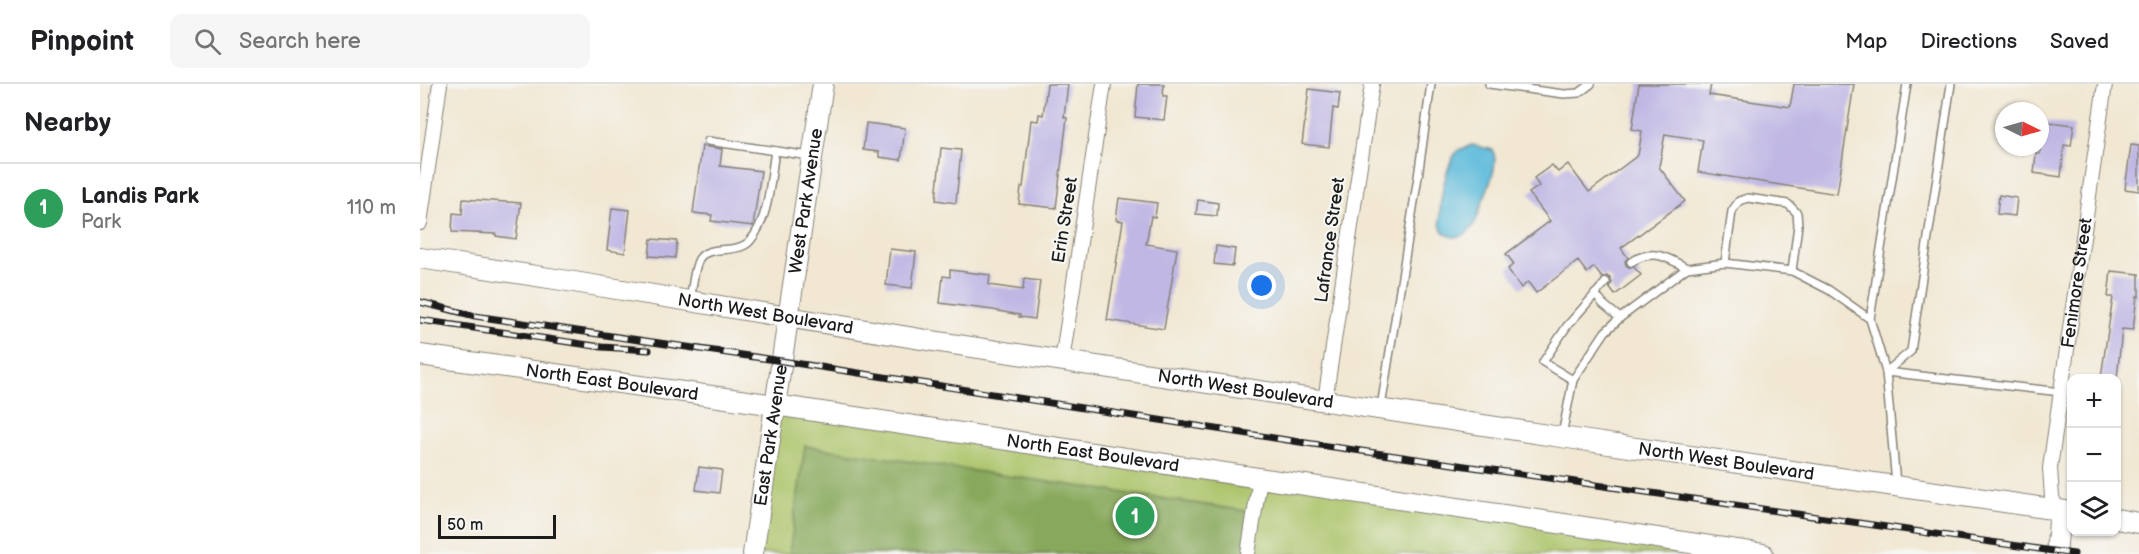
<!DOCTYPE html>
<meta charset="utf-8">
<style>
body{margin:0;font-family:"Balsamiq Sans",sans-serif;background:#f6f6f6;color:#202124}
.controls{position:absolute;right:18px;bottom:18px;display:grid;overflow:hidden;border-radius:12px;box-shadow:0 2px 4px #0004}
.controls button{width:54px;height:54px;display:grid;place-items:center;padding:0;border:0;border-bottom:2px solid #e0e0e0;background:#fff;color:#202124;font:30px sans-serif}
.compass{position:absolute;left:1575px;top:18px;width:54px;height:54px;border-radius:50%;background:#fff;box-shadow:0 2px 4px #0004;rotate:95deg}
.scale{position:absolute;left:18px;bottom:15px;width:118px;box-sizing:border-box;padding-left:6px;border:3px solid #1c1c1c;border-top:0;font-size:16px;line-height:21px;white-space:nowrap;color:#1c1c1c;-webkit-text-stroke:4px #f6f6f2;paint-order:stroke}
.you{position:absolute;left:842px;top:202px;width:21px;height:21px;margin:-15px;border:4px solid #fff;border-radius:50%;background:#1a73e8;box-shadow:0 0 0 9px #1a73e833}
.badge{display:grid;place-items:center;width:39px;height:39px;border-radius:50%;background:#1f6fb2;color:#fff;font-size:20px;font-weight:700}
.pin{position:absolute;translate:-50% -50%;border:3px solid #fff;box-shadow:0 2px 6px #0006}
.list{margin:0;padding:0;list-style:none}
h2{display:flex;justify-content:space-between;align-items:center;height:78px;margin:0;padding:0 24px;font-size:26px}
h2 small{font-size:20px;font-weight:400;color:#757577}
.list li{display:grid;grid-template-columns:39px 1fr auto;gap:18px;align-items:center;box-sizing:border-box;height:90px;padding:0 24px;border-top:2px solid #e0e0e0}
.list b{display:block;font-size:22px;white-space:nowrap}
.list p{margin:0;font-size:20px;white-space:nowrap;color:#757577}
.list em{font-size:20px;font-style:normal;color:#757577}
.icon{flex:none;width:33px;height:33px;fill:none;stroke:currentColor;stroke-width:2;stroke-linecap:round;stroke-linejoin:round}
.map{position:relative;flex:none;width:1719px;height:470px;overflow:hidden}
header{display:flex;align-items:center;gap:36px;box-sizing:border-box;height:84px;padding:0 30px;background:#fff;border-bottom:2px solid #e0e0e0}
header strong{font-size:28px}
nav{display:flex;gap:33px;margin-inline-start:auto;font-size:21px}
.search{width:420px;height:54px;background:#f6f6f6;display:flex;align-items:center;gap:15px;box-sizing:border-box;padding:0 21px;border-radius:12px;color:#757577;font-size:22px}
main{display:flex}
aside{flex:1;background:#fff}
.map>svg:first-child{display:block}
</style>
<header>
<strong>Pinpoint</strong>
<div class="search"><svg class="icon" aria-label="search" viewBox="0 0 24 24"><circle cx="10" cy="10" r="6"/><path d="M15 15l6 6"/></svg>Search here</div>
<nav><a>Map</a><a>Directions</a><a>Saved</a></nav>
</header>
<main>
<aside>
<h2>Nearby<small></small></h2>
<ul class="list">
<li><span class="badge" style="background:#2e9e5b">1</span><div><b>Landis Park</b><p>Park</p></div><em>110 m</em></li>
</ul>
</aside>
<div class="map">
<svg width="1719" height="470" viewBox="0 0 1719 470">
<rect width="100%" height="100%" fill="#f6f6f2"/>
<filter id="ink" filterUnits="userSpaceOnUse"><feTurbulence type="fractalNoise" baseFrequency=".0167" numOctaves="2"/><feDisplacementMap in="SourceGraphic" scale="12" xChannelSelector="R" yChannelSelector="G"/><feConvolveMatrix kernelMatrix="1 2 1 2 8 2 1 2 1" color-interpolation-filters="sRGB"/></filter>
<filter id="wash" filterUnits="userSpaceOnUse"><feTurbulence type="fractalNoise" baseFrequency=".008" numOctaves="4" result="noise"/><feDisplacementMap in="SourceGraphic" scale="24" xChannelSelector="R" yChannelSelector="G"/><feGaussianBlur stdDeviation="1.35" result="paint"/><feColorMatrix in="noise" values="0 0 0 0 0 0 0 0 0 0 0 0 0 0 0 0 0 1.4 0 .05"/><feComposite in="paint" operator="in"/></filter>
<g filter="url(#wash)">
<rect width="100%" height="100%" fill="#f1e7d2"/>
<path fill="#abc368" stroke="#647042" stroke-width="1.5" d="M355,321l988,149h-1010z"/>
<path fill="#88a95c" stroke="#52623c" stroke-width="1.5" d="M385,362l448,66 -6,42h-458z"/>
<path fill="#5cbada" stroke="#3c6b7b" stroke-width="1.5" d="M1052,61l21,5c6,15 -4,35 -10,50 -4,13 -10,39 -29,37 -5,-1 -9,-3 -12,-7 -7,-14 4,-70 17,-80 4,-2 9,-3 13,-5z"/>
<g id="blocks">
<g fill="#c0b7e4">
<path d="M627,0h21l-4,33 3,1 -11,90 -37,-4 2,-17h2l8,-67 7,1 1,-7 4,1z"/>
<path d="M718,0h26l-1,12h4l-3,24 -29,-3z"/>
<path d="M1219,0h72l-2,11 81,12 4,-23h60l-17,110 -139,-22 5,-32 -38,-6 -6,33 26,34 -64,47 7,10 -3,3 1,4 4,3 4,-1 7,8 -26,20 -6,-8 3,-4 -2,-5 -3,-2 -5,2 -8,-11 -7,6 -9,-12 -42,32 -8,-11 -7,6 -13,-19 6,-5 -8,-10 44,-33 -21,-28 10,-7 -5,-8 18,-13 6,7 10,-8 21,28 49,-37 4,-24 -10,-2z"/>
<path d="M889,5l31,4 -2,16 -5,-1 -4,39 -27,-3z"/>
<path d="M1620,37l34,4 -3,21 -7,-1 -3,32 -27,-4 2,-20 4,1z"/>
<path d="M446,39l39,5 -4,32 -22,-3v-5l-16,-2z"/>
<path d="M1711,61l8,1v45l-14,-2z"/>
<path d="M282,62l20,3 -2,17 41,5 -8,55 -42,-5 1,-6 -19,-2z"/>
<path d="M521,64l20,2 -5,53 -20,-3z"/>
<path d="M1579,111l18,3 -2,18 -18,-2z"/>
<path d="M699,114l38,5 -2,14 -4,-1 -5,28 31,5 -13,80 -57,-9 16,-99 -7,-1z"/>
<path d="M43,115l58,4 -5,36 -20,-3v-2l-44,-2 1,-19 9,1z"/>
<path d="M778,116l20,3 -1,13 -21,-2z"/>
<path d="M192,124l18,2 -5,43 -18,-3z"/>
<path d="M231,155l26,2 -2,17 -26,-2z"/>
<path d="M796,162l19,3 -2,17 -19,-2z"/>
<path d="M470,165l26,3 -4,36 -26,-3z"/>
<path d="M530,186l40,5 -1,10 34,5 1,-11 16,2 -5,38 -16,-2 1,-2 -27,-5 -53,-7 3,-27 7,1z"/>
<path d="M1691,187l28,3v23l-2,-1 -4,34 -11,-1 -5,50 -16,-2 12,-80h-5z"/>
<path d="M279,383l23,3 -3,23 -23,-3z"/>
</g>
</g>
</g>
<g filter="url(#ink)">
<use href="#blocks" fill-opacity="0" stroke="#868277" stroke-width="1.5"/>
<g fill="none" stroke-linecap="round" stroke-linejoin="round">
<g stroke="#868277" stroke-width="10">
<g id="lane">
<path d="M1069,0l75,10 15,-1 12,-9"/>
<path d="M288,57l102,15"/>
<path d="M1211,178c22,-14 35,-5 56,6"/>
<path d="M1305,179l7,-52 7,-10 9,-3 40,6 9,9 1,12 -6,46"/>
<path d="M1175,210l8,10 17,14"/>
<path d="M270,216c3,-12 3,-30 9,-41 9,-15 38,-4 51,-18 20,-23 20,-62 25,-90"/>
<path d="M1450,235l37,-235"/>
<path d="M1466,288l25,-21 40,-267"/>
<path d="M1466,288l175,20"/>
<path d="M1153,296l-30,-18 24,-36 39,-44"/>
<path d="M961,323l37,-230 13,-93"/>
<path d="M1142,351l11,-55 32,-48 15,-14 67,-50 38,-5 67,8 37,19 41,29 16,53 10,112"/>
</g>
</g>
<g stroke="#868277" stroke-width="16">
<g id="street">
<path d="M0,139l20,-139"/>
<path d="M642,277l42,-277"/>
<path d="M905,317l47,-317"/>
<path id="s1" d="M1637,426l-5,-13 -2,-29 55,-384"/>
<path d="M828,470l12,-76"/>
</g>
</g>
<g stroke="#868277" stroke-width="22">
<g id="secondary">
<path id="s2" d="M0,174l142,22 377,62 622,95 511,75"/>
<path id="s3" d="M0,271l355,50 988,149"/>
<path d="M1696,435l23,4"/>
<path id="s4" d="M333,470l70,-470"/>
<path d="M1636,470l3,-32 -2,-12"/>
</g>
</g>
<use href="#lane" stroke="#fff" stroke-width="7"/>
<use href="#street" stroke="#fff" stroke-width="14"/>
<use href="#secondary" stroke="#fff" stroke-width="20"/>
<g stroke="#1c1c1c" stroke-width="7">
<g id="rail">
<path d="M0,218l55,14 307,45 524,82 768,111"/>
<path d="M0,236l182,27 47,3"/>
</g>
</g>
<use href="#rail" stroke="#f6f6f2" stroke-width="4.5" stroke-dasharray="14" stroke-linecap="butt"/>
</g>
</g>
<g text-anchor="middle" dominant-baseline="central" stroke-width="4.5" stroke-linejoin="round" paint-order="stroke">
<g font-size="18" fill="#1c1c1c" stroke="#f6f6f2">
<text stroke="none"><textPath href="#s4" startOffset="357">West Park Avenue</textPath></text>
<text transform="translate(645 136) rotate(-81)">Erin Street</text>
<text transform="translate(910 156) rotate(-82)">Lafrance Street</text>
<text stroke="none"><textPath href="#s1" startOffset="230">Fenimore Street</textPath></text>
<text stroke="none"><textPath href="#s2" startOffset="350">North West Boulevard</textPath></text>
<text stroke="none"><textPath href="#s3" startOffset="194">North East Boulevard</textPath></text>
<text stroke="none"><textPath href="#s2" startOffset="836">North West Boulevard</textPath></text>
<text stroke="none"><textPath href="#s4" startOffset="120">East Park Avenue</textPath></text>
<text stroke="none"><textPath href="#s3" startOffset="680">North East Boulevard</textPath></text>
<text stroke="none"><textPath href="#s2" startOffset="1322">North West Boulevard</textPath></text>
</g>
</g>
</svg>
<div class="controls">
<button>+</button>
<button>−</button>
<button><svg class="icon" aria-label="layers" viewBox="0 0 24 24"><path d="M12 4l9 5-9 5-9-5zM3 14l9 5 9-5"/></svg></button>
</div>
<svg class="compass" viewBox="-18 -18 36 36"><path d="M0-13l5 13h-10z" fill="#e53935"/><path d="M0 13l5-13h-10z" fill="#757577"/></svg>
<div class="scale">50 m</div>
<div class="you"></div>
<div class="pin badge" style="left:715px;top:432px;background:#2e9e5b">1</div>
</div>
</main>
